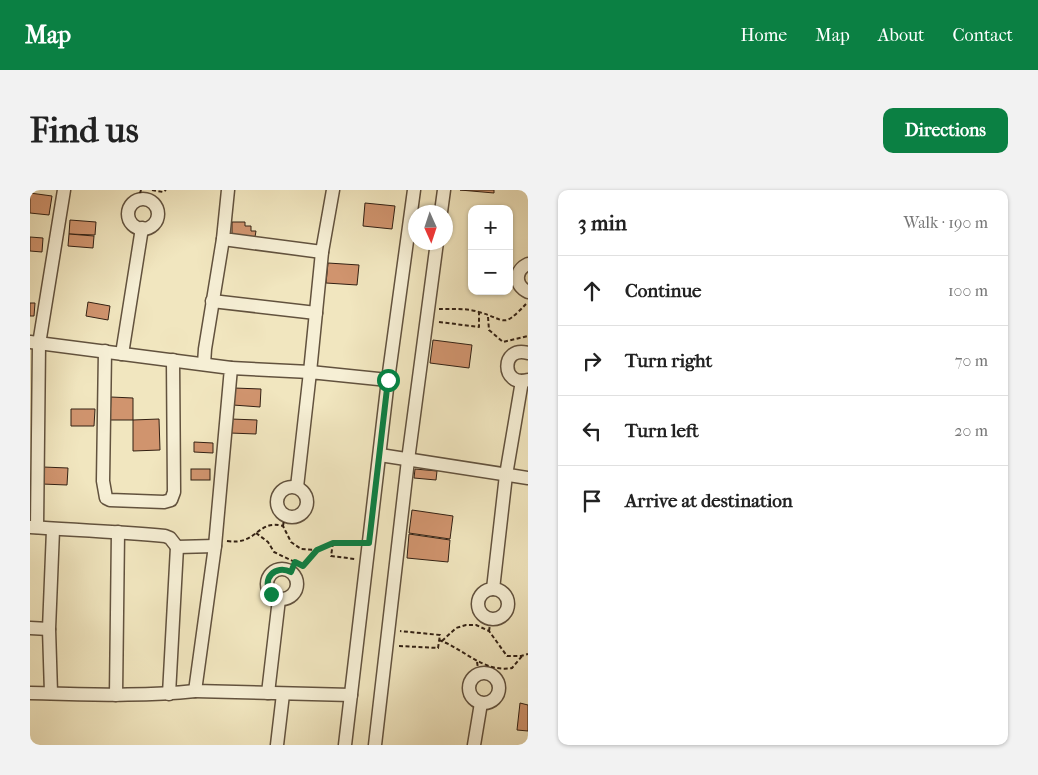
<!DOCTYPE html>
<meta charset="utf-8">
<style>
body{margin:0;font-family:"IM FELL French Canon",serif;background:#f2f2f2;color:#222}
.controls{position:absolute;right:15px;top:15px;display:grid;overflow:hidden;border-radius:10px;box-shadow:0 1px 4px #0004}
.controls button{width:45px;height:45px;display:grid;place-items:center;padding:0;border:0;border-bottom:1px solid #e0e0e0;background:#fff;color:#222;font:25px sans-serif}
.compass{position:absolute;left:378px;top:15px;width:45px;height:45px;border-radius:50%;background:#fff;box-shadow:0 1px 4px #0004;rotate:177deg}
.stop{position:absolute;width:15px;height:15px;margin:-11px;border:4px solid #0b8043;border-radius:50%;background:#fff}
.stop.end{background:#0b8043;border-color:#fff;box-shadow:0 1px 5px #0008}
.list{margin:0;padding:0;list-style:none}
h2{display:flex;justify-content:space-between;align-items:center;height:65px;margin:0;padding:0 20px;font-size:21px}
h2 small{font-size:16px;font-weight:400;color:#767676}
.list li{display:grid;grid-template-columns:32px 1fr auto;gap:15px;align-items:center;box-sizing:border-box;height:70px;padding:0 20px;border-top:1px solid #e0e0e0}
.list b{display:block;font-size:19px;white-space:nowrap}
.list em{font-size:16px;font-style:normal;color:#767676}
.icon{flex:none;width:28px;height:28px;fill:none;stroke:currentColor;stroke-width:2;stroke-linecap:round;stroke-linejoin:round}
.map{position:relative;flex:none;width:498px;height:555px;overflow:hidden;border-radius:10px}
header{display:flex;align-items:center;gap:30px;box-sizing:border-box;height:70px;padding:0 25px;background:#0b8043;color:#fff}
header strong{font-size:24px}
nav{display:flex;gap:28px;margin-inline-start:auto;font-size:18px}
.intro{display:flex;align-items:center;justify-content:space-between;box-sizing:border-box;height:120px;padding:0 30px}
h1{margin:0;font-size:35px}
.button{padding:12px 22px;border-radius:10px;background:#0b8043;color:#fff;font-size:18px;font-weight:700}
main{display:flex;gap:30px;padding:0 30px}
aside{flex:1;background:#fff;border-radius:10px;box-shadow:0 1px 4px #0004}
.map>svg:first-child{display:block}
</style>
<header>
<strong>Map</strong>
<nav><a>Home</a><a>Map</a><a>About</a><a>Contact</a></nav>
</header>
<div class="intro"><h1>Find us</h1><a class="button">Directions</a></div>
<main>
<div class="map">
<svg width="498" height="555" viewBox="0 0 498 555">
<rect width="100%" height="100%" fill="#f1e6bf"/>
<filter id="stains"><feTurbulence type="fractalNoise" baseFrequency=".004" numOctaves="4"/><feColorMatrix values="0 0 0 0 .2 0 0 0 0 .09 0 0 0 0 .02 0 0 0 .5 -.17"/></filter>
<radialGradient id="worn" r=".72"><stop offset=".6" stop-color="#630" stop-opacity="0"/><stop offset="1" stop-color="#630" stop-opacity=".3"/></radialGradient>
<g fill="#d0946e" stroke="#322013">
<path d="M430,0h34v3z"/>
<path d="M0,3l22,3 -3,19 -19,-2z"/>
<path d="M335,13l30,3 -3,23 -29,-3z"/>
<path d="M40,30l26,2 -1,13 -26,-1z"/>
<path d="M202,32h13v4h6v5h5l-1,6 -23,-1z"/>
<path d="M39,44l25,2 -1,12 -25,-2z"/>
<path d="M0,47l13,1 -1,14 -12,-1z"/>
<path d="M298,73l31,2 -2,20 -31,-2z"/>
<path d="M58,112l22,4 -2,14 -22,-4z"/>
<path d="M0,113h5l-1,13h-4z"/>
<path d="M403,150l39,5 -3,23 -39,-5z"/>
<path d="M204,198l27,1 -1,18 -27,-2z"/>
<path d="M81,207l22,1v22h-23z"/>
<path d="M41,219h24l-1,17h-23z"/>
<path d="M129,229l1,31 -27,1v-31z"/>
<path d="M201,229l26,1 -1,14 -26,-1z"/>
<path d="M164,252l19,1v10l-19,-1z"/>
<path d="M13,277l25,1 -1,17 -25,-1z"/>
<rect x="161" y="279" width="19" height="11"/>
<path d="M385,279l22,2 -1,9 -22,-2z"/>
<path d="M382,320l41,6 -3,23 -41,-6z"/>
<path d="M379,344l41,6 -2,22 -41,-4z"/>
<path d="M490,513l8,2v26l-11,-1z"/>
</g>
<g fill="none" stroke-linecap="round" stroke-linejoin="round">
<g stroke="#62523e" stroke-width="15">
<g id="street">
<path d="M198,0l-5,49 99,13 11,-62"/>
<circle cx="113" cy="24" r="15"/>
<path d="M411,22l3,-22"/>
<path d="M498,74c-13,6 -14,21 0,28"/>
<path d="M182,111l104,12"/>
<path d="M0,152l201,26 -16,178 -20,145 156,4"/>
<path d="M75,161l-2,130 3,17 4,2 54,2 7,-2 3,-8 -1,-132"/>
<path d="M498,163c-28,-8 -27,35 0,27"/>
<path d="M92,164l20,-126"/>
<path d="M174,174l1,-15 18,-110"/>
<path d="M201,178l79,4 12,-120"/>
<path d="M350,265l148,23"/>
<path d="M267,297l13,-115 78,8"/>
<circle cx="262" cy="312" r="15"/>
<path d="M0,337c45,3 90,5 135,9l5,2 7,9 38,-1"/>
<path d="M7,337l2,-183 25,-154"/>
<circle cx="252" cy="394" r="15"/>
<path d="M463,399l13,-114 16,-94"/>
<circle cx="463" cy="414" r="15"/>
<path d="M0,438l19,1"/>
<circle cx="454" cy="498" r="15"/>
<path d="M0,503c55,1 110,4 165,-2"/>
<path d="M21,503l-2,-64 4,-99"/>
<path d="M238,503l11,-94"/>
<path d="M139,504l8,-147"/>
<path d="M86,505l2,-163"/>
<path d="M247,555l6,-51"/>
<path d="M315,555l43,-365 26,-190"/>
<path d="M345,555l33,-285 29,-218"/>
<path d="M444,555l7,-42"/>
</g>
</g>
<g stroke="#322013" stroke-width="2" stroke-dasharray="4 2.5" stroke-linecap="butt">
<path d="M122,0l11,2 3,-2"/>
<path d="M108,10l3,-10"/>
<path d="M409,119c13,0 28,-1 40,3 28,8 23,17 47,-8"/>
<path d="M458,127l1,13 14,12 25,-6"/>
<path d="M409,132l40,5v-15"/>
<path d="M253,336l2,-12"/>
<path d="M226,343l12,9 6,10 29,14 14,-16"/>
<path d="M197,351c30,5 30,-22 56,-15l8,16 10,7 16,1 16,-7 24,-1"/>
<path d="M303,353l-2,13 24,3"/>
<path d="M261,383l4,-10"/>
<path d="M459,441l2,-13"/>
<path d="M409,450c25,9 45,33 73,28l10,-12"/>
<path d="M412,451l14,-13 10,-3h10l13,6 18,25h14l7,-2"/>
<path d="M369,456l39,2 2,-13 -40,-4"/>
<path d="M447,472l2,12"/>
</g>
<use href="#street" stroke="#f6efd5" stroke-width="12"/>
</g>
<g fill="none" stroke-linecap="round" stroke-linejoin="round">
<path stroke="#0b8043" stroke-width="6" d="M241,404c-10,-15 4,-30 20,-22l4,-10 8,4 14,-16 16,-7h36l19,-163"/>
</g>
<rect width="100%" height="100%" filter="url(#stains)"/>
<rect width="100%" height="100%" fill="url(#worn)"/>
</svg>
<div class="controls">
<button>+</button>
<button>−</button>
</div>
<svg class="compass" viewBox="-18 -18 36 36"><path d="M0-13l5 13h-10z" fill="#e53935"/><path d="M0 13l5-13h-10z" fill="#767676"/></svg>
<div class="stop" style="left:358px;top:190px"></div>
<div class="stop end" style="left:241px;top:404px"></div>
</div>
<aside>
<h2>3 min<small>Walk · 190 m</small></h2>
<ul class="list">
<li><svg class="icon" aria-label="ahead" viewBox="0 0 24 24"><path d="M12 20V5M6 11l6-6 6 6"/></svg><div><b>Continue</b></div><em>100 m</em></li>
<li><svg class="icon" aria-label="right" viewBox="0 0 24 24"><path d="M7 20v-9h11M14 6l5 5-5 5"/></svg><div><b>Turn right</b></div><em>70 m</em></li>
<li><svg class="icon" aria-label="left" viewBox="0 0 24 24"><path d="M17 20v-9H6M10 6l-5 5 5 5"/></svg><div><b>Turn left</b></div><em>20 m</em></li>
<li><svg class="icon" aria-label="arrive" viewBox="0 0 24 24"><path d="M6 21V4h12l-3 4 3 4H6"/></svg><div><b>Arrive at destination</b></div></li>
</ul>
</aside>
</main>
